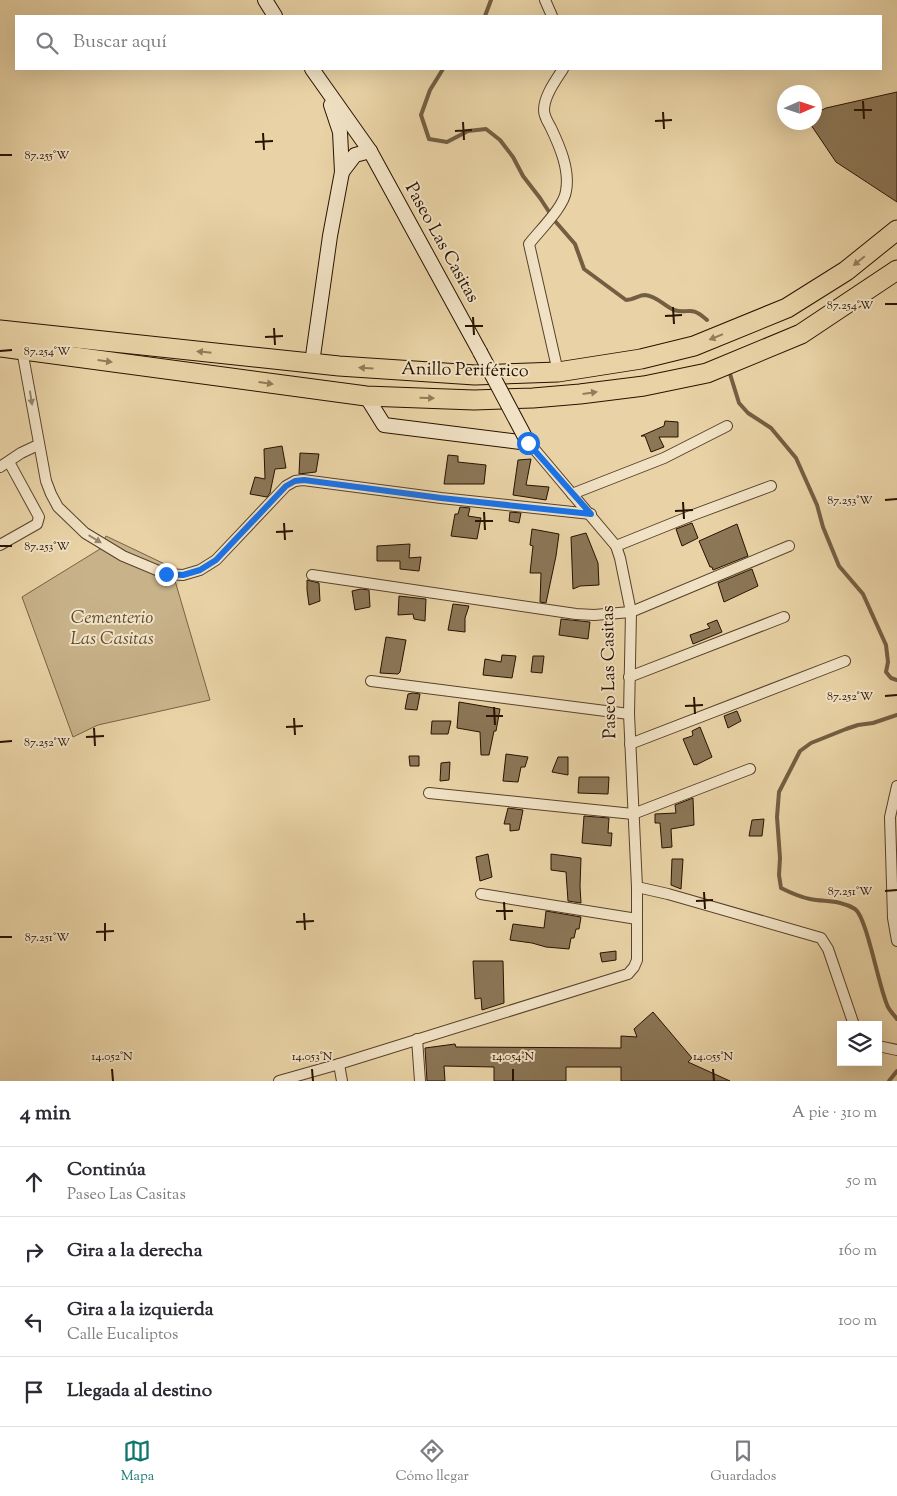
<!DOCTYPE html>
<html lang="es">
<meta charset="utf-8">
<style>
body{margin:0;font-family:"Sorts Mill Goudy",serif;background:#f7f7f7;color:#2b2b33}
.controls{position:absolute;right:15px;bottom:15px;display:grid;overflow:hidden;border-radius:0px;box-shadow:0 5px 20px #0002}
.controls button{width:45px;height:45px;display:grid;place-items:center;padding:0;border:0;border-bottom:1px solid #e1e1e2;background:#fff;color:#2b2b33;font:25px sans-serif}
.compass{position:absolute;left:777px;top:85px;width:45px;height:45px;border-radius:50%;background:#fff;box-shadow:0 5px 20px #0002;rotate:87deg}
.stop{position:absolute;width:15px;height:15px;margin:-11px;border:4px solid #1a73e8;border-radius:50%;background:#fff}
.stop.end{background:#1a73e8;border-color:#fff;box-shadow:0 1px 5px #0008}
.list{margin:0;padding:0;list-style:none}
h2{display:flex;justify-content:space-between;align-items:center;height:65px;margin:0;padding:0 20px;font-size:21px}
h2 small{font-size:16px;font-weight:400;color:#7c7c81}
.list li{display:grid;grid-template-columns:32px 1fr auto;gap:15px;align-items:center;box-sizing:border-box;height:70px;padding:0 20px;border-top:1px solid #e1e1e2}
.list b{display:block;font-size:19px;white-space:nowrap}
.list p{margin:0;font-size:16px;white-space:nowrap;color:#7c7c81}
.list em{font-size:16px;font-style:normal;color:#7c7c81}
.icon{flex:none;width:28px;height:28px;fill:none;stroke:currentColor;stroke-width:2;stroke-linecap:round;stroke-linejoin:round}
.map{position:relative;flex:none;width:897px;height:1081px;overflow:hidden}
.search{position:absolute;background:#fff;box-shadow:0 5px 20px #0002;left:15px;right:15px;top:15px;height:55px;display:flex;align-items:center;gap:12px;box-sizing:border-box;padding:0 18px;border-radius:0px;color:#7c7c81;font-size:19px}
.sheet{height:345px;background:#fff}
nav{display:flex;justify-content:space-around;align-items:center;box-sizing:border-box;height:70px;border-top:1px solid #e1e1e2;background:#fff;font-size:14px;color:#7c7c81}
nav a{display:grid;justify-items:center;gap:2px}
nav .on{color:#0f766e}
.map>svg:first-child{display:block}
</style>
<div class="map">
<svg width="897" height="1081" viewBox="0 0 897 1081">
<rect width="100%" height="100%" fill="#e9d3a6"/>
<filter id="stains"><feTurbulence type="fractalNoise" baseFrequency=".004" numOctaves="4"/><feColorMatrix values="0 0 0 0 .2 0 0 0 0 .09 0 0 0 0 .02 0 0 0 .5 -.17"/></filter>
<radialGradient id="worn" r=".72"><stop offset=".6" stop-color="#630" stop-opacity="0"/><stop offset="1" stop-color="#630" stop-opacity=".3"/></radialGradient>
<path fill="#c8b28a" stroke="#776245" d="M106,536l65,31 39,133 -112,25 -25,12 -51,-140 78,-48z"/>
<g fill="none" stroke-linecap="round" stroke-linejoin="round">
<g stroke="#735e42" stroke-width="4">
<path d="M485,16l6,-16"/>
<path d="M443,69l-13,21 -9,25 8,24 18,3 21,-11 18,-2 14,11 13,17 10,19 17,22 15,23 20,23 9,25 42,31c7,0 13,-5 19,-5 12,1 19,11 29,15 15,5 15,-6 33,10"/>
<path d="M730,374l9,29 9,10 23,15 25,30 21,47 6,22 16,39 24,28 23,51 2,17 -2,10 5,6 6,2"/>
<path d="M897,715l-24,8 -15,2 -12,4 -35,14 -11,8 -21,41 -2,25 3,41 -1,17 2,13c10,5 19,9 29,11 16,3 31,1 45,10 12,8 24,80 33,98 2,4 6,8 9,12"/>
<path d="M889,1081l8,-10"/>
</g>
</g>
<g fill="#8b7656" stroke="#261200">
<path d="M897,92v110l-61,-40 -27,-40h5v-8l12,-6z"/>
<path d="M665,421l13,1v15h-19l5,10 -13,5 -6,-16h-4l23,-10z"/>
<path d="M282,446l4,22 -11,1 -5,24 -3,4 -17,-3 5,-17 10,2 -1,-30z"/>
<path d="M300,453l19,1 -3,18 -17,2z"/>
<path d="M448,455l10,1v6l28,3 -2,19h-40z"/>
<path d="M531,459l-5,26 23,2 -3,13 -33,-5 5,-35z"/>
<path d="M460,507l10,1 -2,8 13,2 -4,21 -26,-3 4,-22h3z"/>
<path d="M510,512l11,1 -2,10 -10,-2z"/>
<path d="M692,523l6,15 -16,8 -6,-17z"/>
<path d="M737,524l11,32 -35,14 -1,-3h-2l-11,-26z"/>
<path d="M532,529l27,5 -3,22 -10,47 -6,-1 1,-29h-11l3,-27 -3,-1z"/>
<path d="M586,533l12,30 1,22 -19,1 -7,3 -2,-52z"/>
<path d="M410,544l-1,14 12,-1 -2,14 -19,-2v-8h-23v-15z"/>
<path d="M752,569l6,17 -34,16 -6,-19z"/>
<path d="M307,580l12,3 1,18 -11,4 -2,-15z"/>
<path d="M361,589l8,1 1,17 -15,3 -3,-19z"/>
<path d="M399,596l27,3 -1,22 -11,-2 -1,-5 -15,1z"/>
<path d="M453,604l16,2 -4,12v14l-17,-2z"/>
<path d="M561,619l29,3 -2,17 -29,-4z"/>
<path d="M717,620l5,12 -29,12 -3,-9 20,-7 -3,-4z"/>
<path d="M386,637l20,3 -6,32 -2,2 -18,-1z"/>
<path d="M502,655l14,1 -4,22 -29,-3 2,-16 16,3z"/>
<path d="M533,656h11l-2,17 -11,-1z"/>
<path d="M413,693l7,1 -3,16 -12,-1 3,-15z"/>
<path d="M459,702l41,7 -4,22h-2l-5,24h-8l-1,-23 -23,-4z"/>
<path d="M737,711l4,10 -13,7 -4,-12z"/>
<path d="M432,721h19l-3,13h-17z"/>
<path d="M700,727l12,30 -16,8v-1l-2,1 -11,-26 9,-3 1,-1 -1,-4z"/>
<path d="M506,754l22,3 -3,10h-4l-3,15 -15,-1z"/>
<path d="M409,756h10v10h-9z"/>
<path d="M558,757h10v18l-16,-3z"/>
<path d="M450,762l-1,18 -9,1 1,-18z"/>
<path d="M579,777h30l-1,17 -30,-1z"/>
<path d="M693,798l1,27 -23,4 1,18 -10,1 -2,-25h-5v-9l21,-1 -1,-8z"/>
<path d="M508,808l15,2 -4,20 -9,1v-7h-6z"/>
<path d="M584,816l25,2 -1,15h4l-1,13 -29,-3z"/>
<path d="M764,819l-2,17h-13l3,-16z"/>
<path d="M488,854l4,23 -12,4 -4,-24z"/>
<path d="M551,854l30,4 -1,28 1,17 -13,-2 -2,-29 -15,-2z"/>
<path d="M672,859h11l-2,30 -10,-4z"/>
<path d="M546,911l35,6 -2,12h-3l-2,9h-3l-2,11 -23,-2 -14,-4 -22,-3 3,-16 31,4z"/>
<path d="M616,951v9l-14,2 -2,-9z"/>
<path d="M473,961h30l1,42 -22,7 -1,-12 -6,1z"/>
<path d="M653,1012l39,46 -4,4 42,19h-109v-14h-55v14h-72v-14l-50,-1 1,15h-18l-2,-33 30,-4 1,3 165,1v-12l16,1 -3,-8z"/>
</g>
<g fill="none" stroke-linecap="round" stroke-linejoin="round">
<g stroke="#57422a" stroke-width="12">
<g id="street">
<path d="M545,0l7,16"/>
<path d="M22,350l24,131 5,13 7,13 27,26 38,23 43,18 17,1 17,-5 16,-10 70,-74 9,-5 8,-1 138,18 150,16"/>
<path d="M558,372l-29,-128c10,-13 35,-37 37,-53 4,-21 -6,-44 -15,-63 -3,-6 -7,-11 -7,-18 0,-14 12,-30 19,-41"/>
<path d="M0,467l21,-14 17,-8"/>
<path d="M572,494l92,-36 63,-32"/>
<path d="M0,545l37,-21 2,-7 -30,-55"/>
<path d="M616,546l77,-31 78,-29"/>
<path d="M312,575l264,39 18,1 37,-3 158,-66"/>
<path d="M629,677l155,-60"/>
<path d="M371,681l258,33"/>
<path d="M630,744l215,-83"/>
<path d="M897,786l-7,31 3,101 4,23"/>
<path d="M429,793l204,21 117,-45"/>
<path d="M637,887l31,7 153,44 7,11 26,76"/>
<path d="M481,894l156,25"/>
<path d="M417,1039l3,42"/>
<path d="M878,1046l19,4"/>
<path d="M339,1064l3,17"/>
<path d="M279,1081l60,-17 289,-90 6,-7 3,-7v-73l-8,-173 2,-102 -11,-54 -4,-12 -91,-108"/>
</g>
</g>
<g stroke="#261200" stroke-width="16">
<g id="secondary">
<path d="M265,0l10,16"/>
<path d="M312,69l58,82 110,201"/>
<path d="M342,172l13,-17 15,-4"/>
<path d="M312,363l18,-127 12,-64 -2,-40 -9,-27"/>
<path d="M366,396l18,29 144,18"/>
</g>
</g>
<g stroke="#261200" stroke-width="21">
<g id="highway">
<path d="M0,330l339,36 136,9 83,-3 83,-13 53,-13 93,-38 59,-37 51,-41"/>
<path d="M0,347l366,49 108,4 59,-2 47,-4 64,-8 63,-13 94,-39 96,-64"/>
</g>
</g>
<use href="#street" stroke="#f1e2c5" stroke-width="10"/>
<use href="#secondary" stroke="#f1e2c5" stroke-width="14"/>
<use href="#highway" stroke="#e9d3a6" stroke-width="19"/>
<g stroke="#261200" stroke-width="16" stroke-linecap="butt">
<path id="secondary-bridge" d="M480,352l45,85"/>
</g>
<use href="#secondary-bridge" stroke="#f1e2c5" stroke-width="14"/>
</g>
<defs><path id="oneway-solid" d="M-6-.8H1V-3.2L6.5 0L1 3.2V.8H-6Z" transform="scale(1.25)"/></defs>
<g fill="#917c5b">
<use href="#oneway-solid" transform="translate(859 261) rotate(141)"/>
<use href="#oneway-solid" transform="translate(716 337) rotate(158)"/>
<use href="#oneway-solid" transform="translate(204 352) rotate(-174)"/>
<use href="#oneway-solid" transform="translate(105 361) rotate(8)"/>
<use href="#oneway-solid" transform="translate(366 368) rotate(-176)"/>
<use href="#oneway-solid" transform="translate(266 383) rotate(8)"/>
<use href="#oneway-solid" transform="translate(590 393) rotate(-8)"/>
<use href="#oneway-solid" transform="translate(427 398) rotate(2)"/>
</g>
<g fill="#96846c">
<use href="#oneway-solid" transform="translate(31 398) rotate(81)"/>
<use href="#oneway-solid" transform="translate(95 539) rotate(31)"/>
</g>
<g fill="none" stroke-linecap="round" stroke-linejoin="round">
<path stroke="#1a73e8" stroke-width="6" d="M166,574l17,1 17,-5 16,-10 70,-74 9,-5 9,-1 137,18 150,16 -63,-71"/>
</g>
<path fill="none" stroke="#261200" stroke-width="2" d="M863,101l1,18M854,110h18M663,112l1,17M655,121l17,-1M463,122l1,18M455,131l17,-1M263,133l1,17M255,142l18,-1M0,155h12M885,304h12M673,307l1,17M665,316l17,-1M473,317l1,18M465,326h18M274,328l1,17M265,337l18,-1M0,351l12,-1M885,500l12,-1M683,502l1,17M675,511l18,-1M484,512l1,18M475,521h18M284,523l1,17M276,532l17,-1M0,546h12M885,696l12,-1M694,697l1,17M685,706l18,-1M494,707l1,18M486,716h17M294,718l1,17M286,727l17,-1M94,728l1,18M86,737l18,-1M0,742l12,-1M885,891l12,-1M704,892l1,17M696,901l17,-1M504,902l1,18M496,911h17M304,913l1,17M296,922l18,-1M105,923v18M96,932l18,-1M0,937h12M112,1069l1,12M312,1069l1,12M513,1069v12M713,1069l1,12"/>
<g text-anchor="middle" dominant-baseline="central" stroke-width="4" stroke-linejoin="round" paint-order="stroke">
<g font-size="18" fill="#261200" stroke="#f1e2c5">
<text transform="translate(441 243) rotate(61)">Paseo Las Casitas</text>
<text transform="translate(465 371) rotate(1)">Anillo Periférico</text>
<text transform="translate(610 672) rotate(-91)">Paseo Las Casitas</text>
</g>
<g font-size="18" font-style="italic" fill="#5f4a30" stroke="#f1e2c5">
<text x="112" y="619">Cementerio<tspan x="112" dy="21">Las Casitas</tspan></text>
</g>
</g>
<g font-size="12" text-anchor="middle" fill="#261200" stroke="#f1e2c5" stroke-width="4" stroke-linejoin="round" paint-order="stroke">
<text x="47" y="159">87.255°W</text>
<text x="850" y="309">87.254°W</text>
<text x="47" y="355">87.254°W</text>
<text x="850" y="504">87.253°W</text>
<text x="47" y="550">87.253°W</text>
<text x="850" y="700">87.252°W</text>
<text x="47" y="746">87.252°W</text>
<text x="850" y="895">87.251°W</text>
<text x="47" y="941">87.251°W</text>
<text x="112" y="1060">14.052°N</text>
<text x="312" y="1060">14.053°N</text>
<text x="513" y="1060">14.054°N</text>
<text x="713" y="1060">14.055°N</text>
</g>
<rect width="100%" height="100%" filter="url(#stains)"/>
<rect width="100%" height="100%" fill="url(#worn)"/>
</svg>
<div class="controls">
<button><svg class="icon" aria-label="layers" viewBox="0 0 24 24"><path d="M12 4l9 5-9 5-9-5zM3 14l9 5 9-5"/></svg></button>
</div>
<svg class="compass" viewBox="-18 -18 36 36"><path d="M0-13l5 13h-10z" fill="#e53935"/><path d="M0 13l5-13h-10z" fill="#7c7c81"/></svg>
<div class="stop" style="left:528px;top:443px"></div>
<div class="stop end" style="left:166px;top:574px"></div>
<div class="search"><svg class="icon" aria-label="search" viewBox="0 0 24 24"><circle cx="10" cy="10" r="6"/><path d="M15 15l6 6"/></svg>Buscar aquí</div>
</div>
<section class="sheet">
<h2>4 min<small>A pie · 310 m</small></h2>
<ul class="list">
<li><svg class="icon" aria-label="ahead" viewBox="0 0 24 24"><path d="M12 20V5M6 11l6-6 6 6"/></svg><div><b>Continúa</b><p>Paseo Las Casitas</p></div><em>50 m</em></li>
<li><svg class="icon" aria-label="right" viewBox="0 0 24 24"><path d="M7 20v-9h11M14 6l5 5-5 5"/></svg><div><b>Gira a la derecha</b></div><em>160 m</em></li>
<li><svg class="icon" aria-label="left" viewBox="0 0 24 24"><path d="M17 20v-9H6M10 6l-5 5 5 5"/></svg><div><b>Gira a la izquierda</b><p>Calle Eucaliptos</p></div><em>100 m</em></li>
<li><svg class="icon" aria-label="arrive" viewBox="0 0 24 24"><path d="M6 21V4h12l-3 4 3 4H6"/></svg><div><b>Llegada al destino</b></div></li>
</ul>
</section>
<nav>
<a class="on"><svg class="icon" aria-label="map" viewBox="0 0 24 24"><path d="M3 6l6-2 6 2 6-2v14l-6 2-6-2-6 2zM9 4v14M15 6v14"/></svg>Mapa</a>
<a><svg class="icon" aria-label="directions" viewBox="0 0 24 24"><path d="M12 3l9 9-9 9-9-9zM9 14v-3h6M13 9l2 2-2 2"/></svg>Cómo llegar</a>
<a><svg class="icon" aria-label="saved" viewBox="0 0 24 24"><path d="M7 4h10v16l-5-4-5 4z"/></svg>Guardados</a>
</nav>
